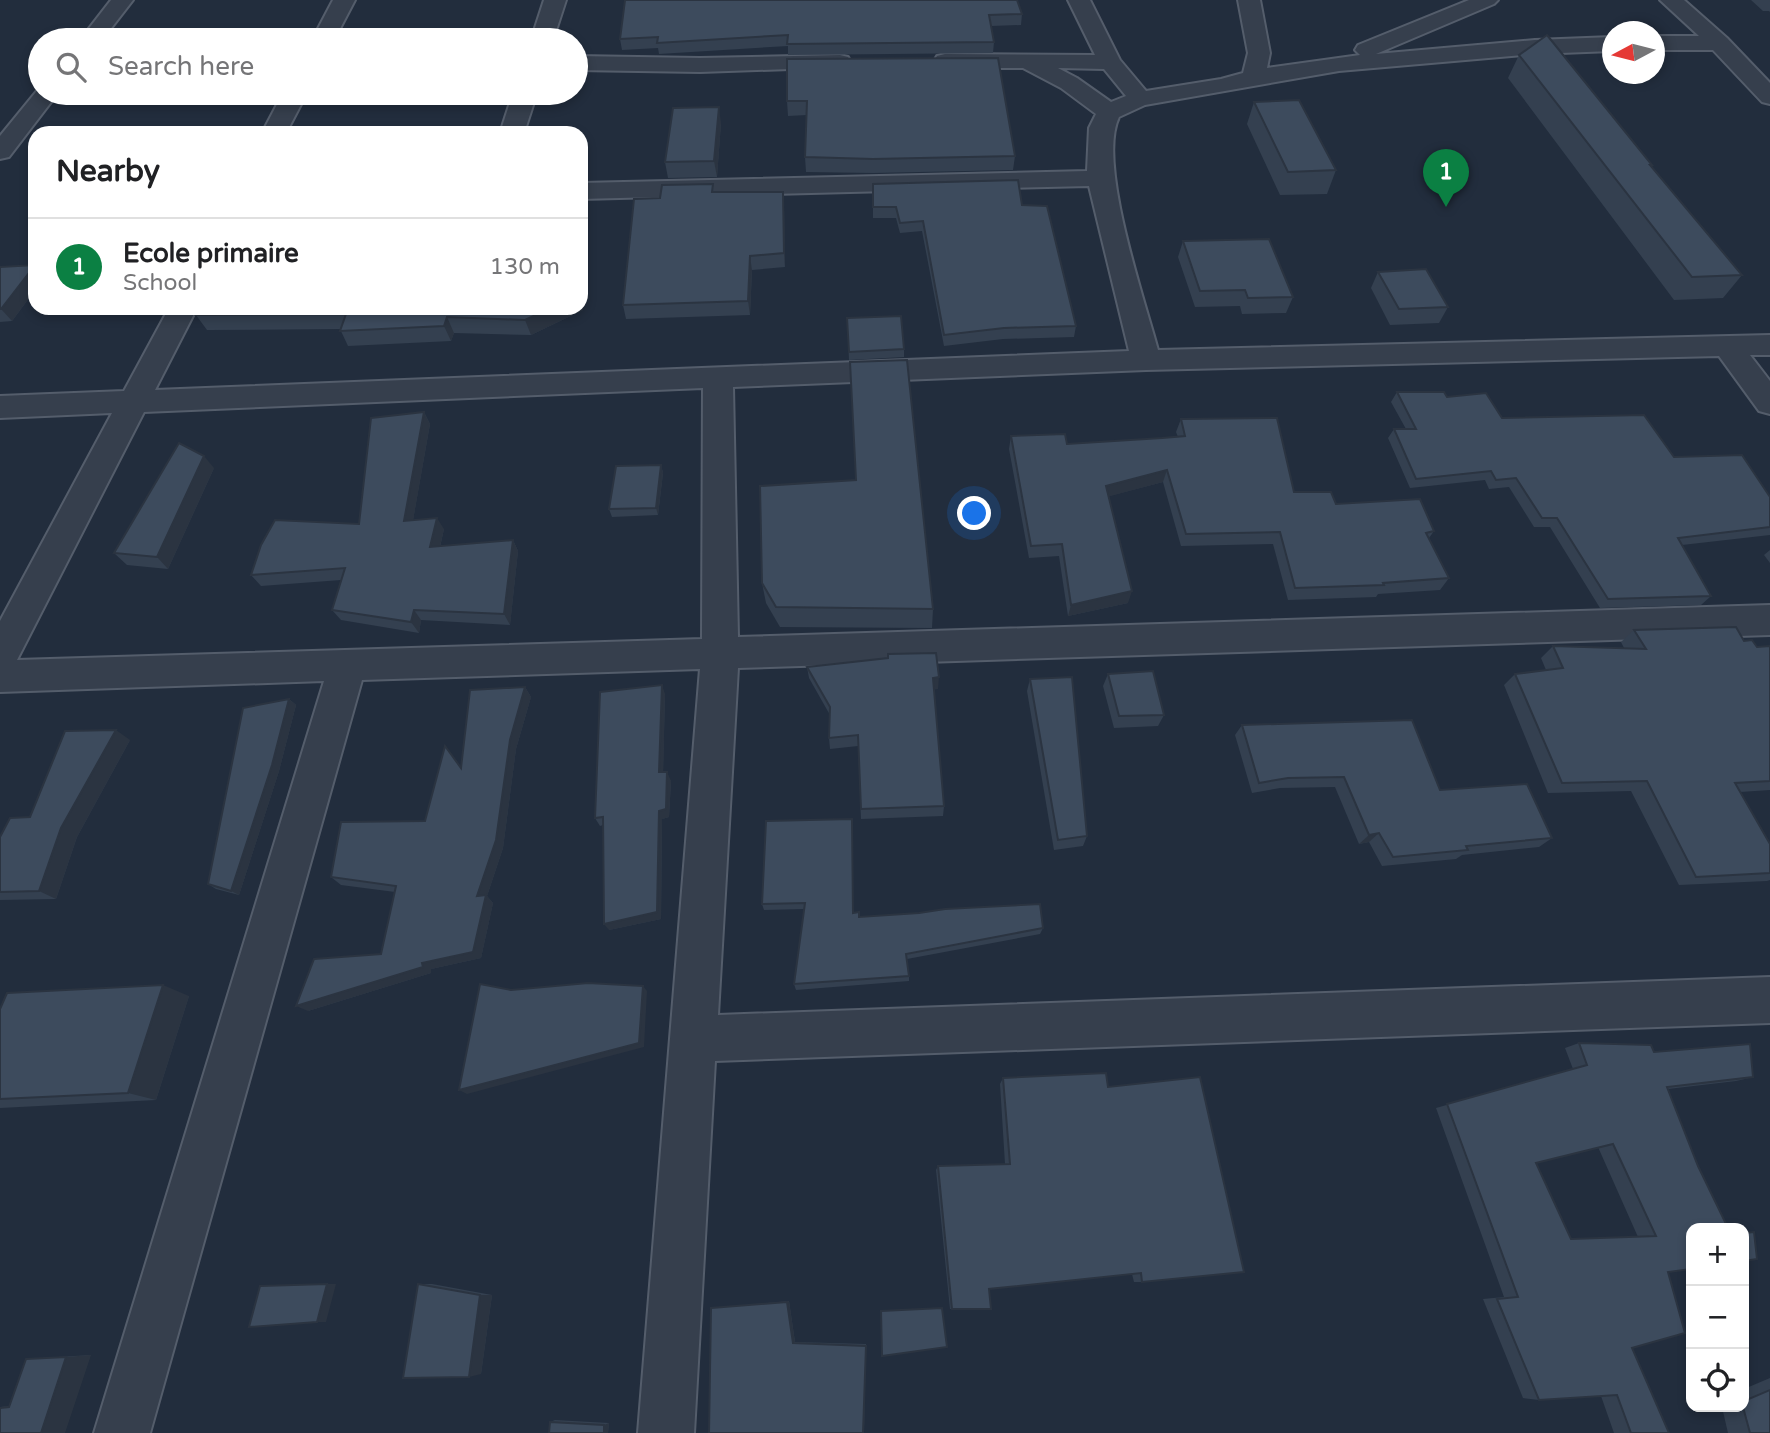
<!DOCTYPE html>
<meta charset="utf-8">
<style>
body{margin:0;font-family:"Varela Round",sans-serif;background:#f6f6f6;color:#202124}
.controls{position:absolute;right:21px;bottom:21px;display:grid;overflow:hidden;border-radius:14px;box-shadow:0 4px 10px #0003}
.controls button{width:63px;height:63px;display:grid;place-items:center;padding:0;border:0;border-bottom:2px solid #e0e0e0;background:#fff;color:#202124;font:35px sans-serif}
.compass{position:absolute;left:1602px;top:21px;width:63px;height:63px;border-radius:50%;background:#fff;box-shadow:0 4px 10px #0003;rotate:263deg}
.you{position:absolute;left:975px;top:514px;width:24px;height:24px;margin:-18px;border:5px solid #fff;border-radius:50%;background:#1a73e8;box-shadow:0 0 0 10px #1a73e833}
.badge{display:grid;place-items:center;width:46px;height:46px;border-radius:50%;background:#0b8043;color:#fff;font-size:23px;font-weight:700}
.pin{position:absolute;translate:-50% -58px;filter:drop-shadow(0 2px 4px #0008)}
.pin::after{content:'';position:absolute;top:37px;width:24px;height:21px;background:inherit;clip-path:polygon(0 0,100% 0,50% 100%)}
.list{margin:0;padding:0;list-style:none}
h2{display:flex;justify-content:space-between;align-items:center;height:91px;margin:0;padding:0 28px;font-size:30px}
h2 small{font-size:23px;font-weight:400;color:#757577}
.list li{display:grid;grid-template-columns:46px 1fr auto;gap:21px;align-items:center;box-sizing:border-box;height:98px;padding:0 28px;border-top:2px solid #e0e0e0}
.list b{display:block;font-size:26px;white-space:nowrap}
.list p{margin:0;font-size:23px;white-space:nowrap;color:#757577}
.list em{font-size:23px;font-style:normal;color:#757577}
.icon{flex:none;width:38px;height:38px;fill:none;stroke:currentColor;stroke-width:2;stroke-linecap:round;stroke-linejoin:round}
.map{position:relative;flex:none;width:1770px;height:1433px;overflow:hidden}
.search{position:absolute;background:#fff;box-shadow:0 4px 10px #0003;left:28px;top:28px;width:560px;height:77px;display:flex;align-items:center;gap:18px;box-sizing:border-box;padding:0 24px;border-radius:38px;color:#757577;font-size:26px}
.panel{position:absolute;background:#fff;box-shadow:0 4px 10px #0003;left:28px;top:126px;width:560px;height:189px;border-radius:21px}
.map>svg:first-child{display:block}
</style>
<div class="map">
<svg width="1770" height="1433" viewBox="0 0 1770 1433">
<rect width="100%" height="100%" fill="#222d3d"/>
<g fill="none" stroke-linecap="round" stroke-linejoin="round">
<g stroke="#545d6b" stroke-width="4">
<g id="minor">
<path d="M111,0h22l-31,40h-22z"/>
<path d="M333,0h22l-21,40h-22z"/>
<path d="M544,0h22l-13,40h-22z"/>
<path d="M1068,0h22l30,60 26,31 75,-12 22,-6 5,-20 -10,-53h22l10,53 -3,15 93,-13 -5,-5 3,-5 111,-45h29l-4,4 -118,50 159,-14 77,-3v14l-77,3 -196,17 -194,34 -26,12c-22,45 25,181 39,233l612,-15v20h-20l20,26v33l-11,-3 -40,-55 -573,14 -413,17 5,250 1032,-32v30l-1032,33 -20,347 1052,-38v46l-1055,38 -21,372h-56l62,-764 -338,11 -212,753h-56l230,-752 -324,11v-71l112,-208 -112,5v-22l124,-5 45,-83h28l-42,82 974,-39 -40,-165 -508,13v-16l506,-12 2,-43 7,-14 -35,-26 -38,-20h-78l-8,-2 -3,-5 3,-5 8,-2 150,1zM1058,68l46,1 22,27 -15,6 -34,-24zM703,388l-1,251 -685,21 127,-248z"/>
<path d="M1660,0h24l43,38 43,45v21l-8,-2 -49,-52h-59v-14h45z"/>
<path d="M840,55l8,2 3,5 -3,5 -148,5 -124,-2v-14l124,2z"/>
<path d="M40,87v6h18l-49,64 -9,2v-23z"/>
<path d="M283,93h24l-21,40h-24z"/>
<path d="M513,93h24l-13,40h-24z"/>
</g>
</g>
<use href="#minor" fill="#363f4d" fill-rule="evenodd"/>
</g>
<g fill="#344050" fill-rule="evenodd">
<path d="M625,0l397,14 -1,11 -30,1 3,16 -1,11 -205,2v-9l-129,8 -1,-6 -36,2 -2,-11z"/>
<path d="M1751,0h19v12l-1,-1h-6z"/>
<path d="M1519,55l133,110 -1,2 91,108 -19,23 -49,2 -166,-222z"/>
<path d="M787,59l228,97 -2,14 -140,3 -67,-1 -1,-15 2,-42 -19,1 -1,-15z"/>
<path d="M1254,102l82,68 -9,24 -47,1 -33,-71z"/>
<path d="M721,123l-4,54 -49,1 -3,-16z"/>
<path d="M713,184l1,8 70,14 1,61 -33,3 -2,45 -124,4 -3,-14 37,-107z"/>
<path d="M873,184l149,21 54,121 -2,11 -71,2 -59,7 -22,-115 -22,2 -4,-15h-23z"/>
<path d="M1183,241l110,56 -7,16 -44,1 -2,-8 -45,1 -17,-50z"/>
<path d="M35,265v25l-23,31 -12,1v-55z"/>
<path d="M1378,272l70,35 -9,16 -49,2 -19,-37z"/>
<path d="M583,310l-52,25 -77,-2 -3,8 -103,5 -8,-17 -133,1 -11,-15z"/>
<path d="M847,318l57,31v8l-55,3z"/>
<path d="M1397,392l50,5 55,21 172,39 96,40v38l-88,10 29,51 -10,9 -101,3 -50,-81h-16l-25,-40 -20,2 -4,-9 -75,8 -22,-50 6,-9h12l-15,-27z"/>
<path d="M424,412l6,12 -17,96 31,9 -4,18 73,-7 5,11 -8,74 -89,-5 -2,13 -78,-13 -9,-10 9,-30 -80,6 -10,-11 108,-51z"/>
<path d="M1181,419l113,73 140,39 -5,7 20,40 -9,12 -62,4 -2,3 -88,3 -15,-56 -92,2 -18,-64 -54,14 19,107 -60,13 -9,-60 -30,2 -20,-109 2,-13 56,8 111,-7 -2,-5z"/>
<path d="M661,465l2,8 -5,42 -46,2 -3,-8z"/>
<path d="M214,468l-46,101 -41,-4 -13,-12z"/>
<path d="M1770,550v13l-6,-8z"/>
<path d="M762,583l171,26 -1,19 -152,-1 -14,-24z"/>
<path d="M1634,630l110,11 13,6 13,-1v144l-30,2 30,52v36l-3,1 -88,4 -48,-94 -83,2 -44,-108 11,-11 31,-4 -5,-12 12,-12 71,2 -3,-6z"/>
<path d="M807,667l131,22h-4l10,117 -1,10 -82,3 -3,-73 -28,3 -1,-11 1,-23 -21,-37z"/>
<path d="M1108,674l56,41 -6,11 -44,2 -11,-42z"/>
<path d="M1030,679l57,157 -4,10 -29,4 -27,-159z"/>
<path d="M525,687l6,10 -15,52 -13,99 -16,48 6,7 -12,55 -50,11v4l-123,38 73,-57 14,-62 -54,-7 -10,-8 94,-56 36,-54z"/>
<path d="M665,694l-2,78 8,9 -2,36 -7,2 -1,100 -52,11 -6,-105 -3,1 -5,-8z"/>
<path d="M289,699l7,6 -17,66 -40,124 -23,-6 -8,-5z"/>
<path d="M1242,725l198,65 112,48 -13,9 -77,8 -6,4 -74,7 -13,-24 -10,2 -24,-57 -55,1 -28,5 -17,-58z"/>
<path d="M130,740l-53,97 -21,62 -56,1v-63l30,-20z"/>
<path d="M766,821l93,96 184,11 -3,6 -133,25 2,17v5l-113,9 -2,-6 10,-75 -40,1 -2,-6z"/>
<path d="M189,996l-33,104 -156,8v-99z"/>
<path d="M1579,1043l75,9 99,25 -17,4 -68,8v183l-36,76 37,85h-55l-13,-37 -62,4 -16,-2 -40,-99 21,-2 -68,-189 137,-39 -8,-21zM1598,1147l40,90 -67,2 -35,-76z"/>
<path d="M1003,1078l105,9 34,195h-8l-2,-8 -143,15 -37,20h-2l-14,-139 2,-4 67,-2 -5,-80z"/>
<path d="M418,1284h14l60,11 -11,79z"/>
<path d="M789,1301l6,41 71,2 -2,89 -153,-125z"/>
<path d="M91,1355l-91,78v-26l10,-1 16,-47z"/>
<path d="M1770,1378v55h-42l-6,-26h22v-18z"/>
<path d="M555,1420l54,3 -1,10 -58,-11z"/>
</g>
<g fill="#2b3441">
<path d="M719,107l2,16 -4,54 -3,-16z"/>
<path d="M783,192l1,14 1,61 -1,-14z"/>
<path d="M750,256l2,14 -2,45 -2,-14z"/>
<path d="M35,265v25l-23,31 -11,-12z"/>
<path d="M581,300l2,10 -52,25 -6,-15 26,-12h30z"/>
<path d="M447,317l7,16 -3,8 -7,-15z"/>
<path d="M424,412l6,12 -19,108 -7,-11z"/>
<path d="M204,456l10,12 -46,101 -11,-12z"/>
<path d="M661,465l2,8 -5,42 -2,-7z"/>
<path d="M1167,470l-4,12 -60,16 3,-12z"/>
<path d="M437,518l7,11 -7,30 -7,-12z"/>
<path d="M513,540l5,11 -8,74 -6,-11z"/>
<path d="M1132,591l-4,12 -60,13 3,-11z"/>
<path d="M414,610l7,10 -2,13 -8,-11z"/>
<path d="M939,677l-1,12 -6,1 1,-12z"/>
<path d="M662,685l3,9 -2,87 -4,-9z"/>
<path d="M525,687l6,10 -15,52 -13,99 -16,48 6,7 -12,55 -50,11v4l-123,38 -12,-5 126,-43 55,-67 33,-156z"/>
<path d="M289,699l7,6 -17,66 -40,124 -8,-4z"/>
<path d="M116,730l14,10 -53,97 -21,62 -17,-8 22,-63z"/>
<path d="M667,772l4,9 -2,36 -7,2 -1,100 -52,11 -5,-6 55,-113z"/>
<path d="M1379,833l-10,9 -10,2 10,-9z"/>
<path d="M163,985l26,11 -33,104 -28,-7z"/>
<path d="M643,986l4,5 -3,56 -177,47 -8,-4z"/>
<path d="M327,1284h9l-10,38h-9z"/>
<path d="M480,1295h12l-11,79 -12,3z"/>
<path d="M789,1301l6,41 -2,1 -6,-41z"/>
<path d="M91,1355l-26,78h-24l25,-76z"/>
<path d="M609,1423l-1,10h-4v-8z"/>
</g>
<g fill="#3d4b5d" stroke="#2b3441" stroke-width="2" fill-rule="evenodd">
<path d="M625,0h392l5,14 -33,1 5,27 -207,2 1,-9 -131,8 1,-6 -38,2z"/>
<path d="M1547,35l105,130h-2l92,110 -50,2 -173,-222z"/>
<path d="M998,58l17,98 -142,3 -68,-2 2,-56h-20v-42z"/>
<path d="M1299,100l37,70 -48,2 -34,-70z"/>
<path d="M719,107l-5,54 -49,1 8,-54z"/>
<path d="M1018,180l4,25 25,1 29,120 -72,2 -60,7 -21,-114 -23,2 -4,-16h-23v-23z"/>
<path d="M713,184l-1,8h71l1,61 -34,3 -2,45 -125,4 11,-106 26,-1 2,-13z"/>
<path d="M1269,239l24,58 -45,1 -3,-8 -45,1 -17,-50z"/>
<path d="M35,265l-34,44h-1v-42z"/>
<path d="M1426,269l22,38 -49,2 -21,-37z"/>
<path d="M200,308h351l-26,12 -78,-3 -3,9 -104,5 6,-17 -150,1z"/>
<path d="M901,316l3,33 -55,3 -2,-34z"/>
<path d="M907,360l26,249 -157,-2 -14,-24 -2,-97 96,-6 -6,-118z"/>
<path d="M1397,392h47l3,5 39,-4 16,25 142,-3 30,42 68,-2 28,42v30l-92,11 33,58 -103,3 -51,-81h-15l-26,-40 -20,2 -5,-9 -75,8 -22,-50h22z"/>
<path d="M424,412l-20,109 33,-3 -7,29 83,-7 -9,74 -90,-4 -3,12 -79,-12 13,-42 -94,7 10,-30 14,-25 84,4 12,-106z"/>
<path d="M1277,418l17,74h37l5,12 84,-5 14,32 -8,2 23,45 -66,5 1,2 -89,3 -15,-56 -94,2 -19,-64 -61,16 26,105 -61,14 -9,-61 -31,2 -20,-110 54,-2 2,10 95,-6 23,-2 -4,-17z"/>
<path d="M179,443l25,13 -47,101 -43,-4z"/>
<path d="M661,465l-5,43 -47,1 7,-43z"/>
<path d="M1736,627l8,14 8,-1 5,7 13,-1v135l-35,2 35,61v29l-74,4 -49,-96 -85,2 -47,-109 48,-6 -10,-22 93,3 -12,-19z"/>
<path d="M936,653l3,24 -6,1 11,128 -83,3 -3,-74 -29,3 1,-31 -23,-40 81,-9v-4z"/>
<path d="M1153,671l11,44 -45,1 -11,-42z"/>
<path d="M1072,677l15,159 -29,4 -28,-161z"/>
<path d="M662,685l-3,87h8l-1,37 -7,2 -2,101 -53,12 -1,-107 -8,1 5,-126z"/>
<path d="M525,687l-15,53 -14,100 -19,56 9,-1 -13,57 -51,11 1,4 -127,39 18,-47 67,-5 15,-68 -65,-9 10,-55 84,-1 20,-75 16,22 9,-78z"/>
<path d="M289,699l-17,66 -41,126 -23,-7 35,-176z"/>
<path d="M1412,720l28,70 87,-6 25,54 -86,8 2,4 -75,7 -14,-24 -10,2 -25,-58 -56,1 -29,5 -17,-58z"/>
<path d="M116,730l-55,98 -22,63 -39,1v-55l10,-19 20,-1 35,-86z"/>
<path d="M852,819l1,94 6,-1v5l60,-4 26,-4 95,-5 3,24 -137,26 3,22 -115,8 11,-81 -43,1 4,-83z"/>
<path d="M588,983l55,3 -4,57 -180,47 21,-106 31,6z"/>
<path d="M163,985l-35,108 -128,6v-90l7,-16z"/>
<path d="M1579,1043l72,2 3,7 96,-8 3,33 -86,10 31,79 30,62h-37v41l-23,3 17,61 -53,15 37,85h-38l-14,-38 -78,5 -42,-101 21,-2 -71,-193 140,-39zM1613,1144l43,92 -85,3 -35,-76z"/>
<path d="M1106,1073l2,14 92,-10 44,195 -102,10 -1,-9 -152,16 2,20h-39l-14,-143 72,-2 -7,-86z"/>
<path d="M1754,1232l3,27 -13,2v-28z"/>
<path d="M327,1284l-10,38 -68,5 11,-41z"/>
<path d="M418,1284l62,11 -11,82 -66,1z"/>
<path d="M787,1302l6,41 73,3 -3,87h-154l2,-125z"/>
<path d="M942,1308l5,39 -65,9 -1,-45z"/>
<path d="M66,1357l-25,76h-41v-25l9,-1 17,-48z"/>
<path d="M1770,1390v43h-20l-7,-26 1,-6z"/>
<path d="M550,1422l54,3v8h-55z"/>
</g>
</svg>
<div class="controls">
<button>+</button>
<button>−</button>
<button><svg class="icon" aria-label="locate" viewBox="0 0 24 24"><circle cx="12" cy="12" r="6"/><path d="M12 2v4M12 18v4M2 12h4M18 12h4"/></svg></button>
</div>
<svg class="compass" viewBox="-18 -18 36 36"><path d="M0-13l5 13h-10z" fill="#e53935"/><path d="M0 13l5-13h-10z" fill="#757577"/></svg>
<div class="you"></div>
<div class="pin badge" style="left:1446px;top:207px">1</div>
<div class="search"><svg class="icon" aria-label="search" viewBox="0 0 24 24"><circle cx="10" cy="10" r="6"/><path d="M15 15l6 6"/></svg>Search here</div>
<section class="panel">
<h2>Nearby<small></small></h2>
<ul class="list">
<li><span class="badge">1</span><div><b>Ecole primaire</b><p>School</p></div><em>130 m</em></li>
</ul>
</section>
</div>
